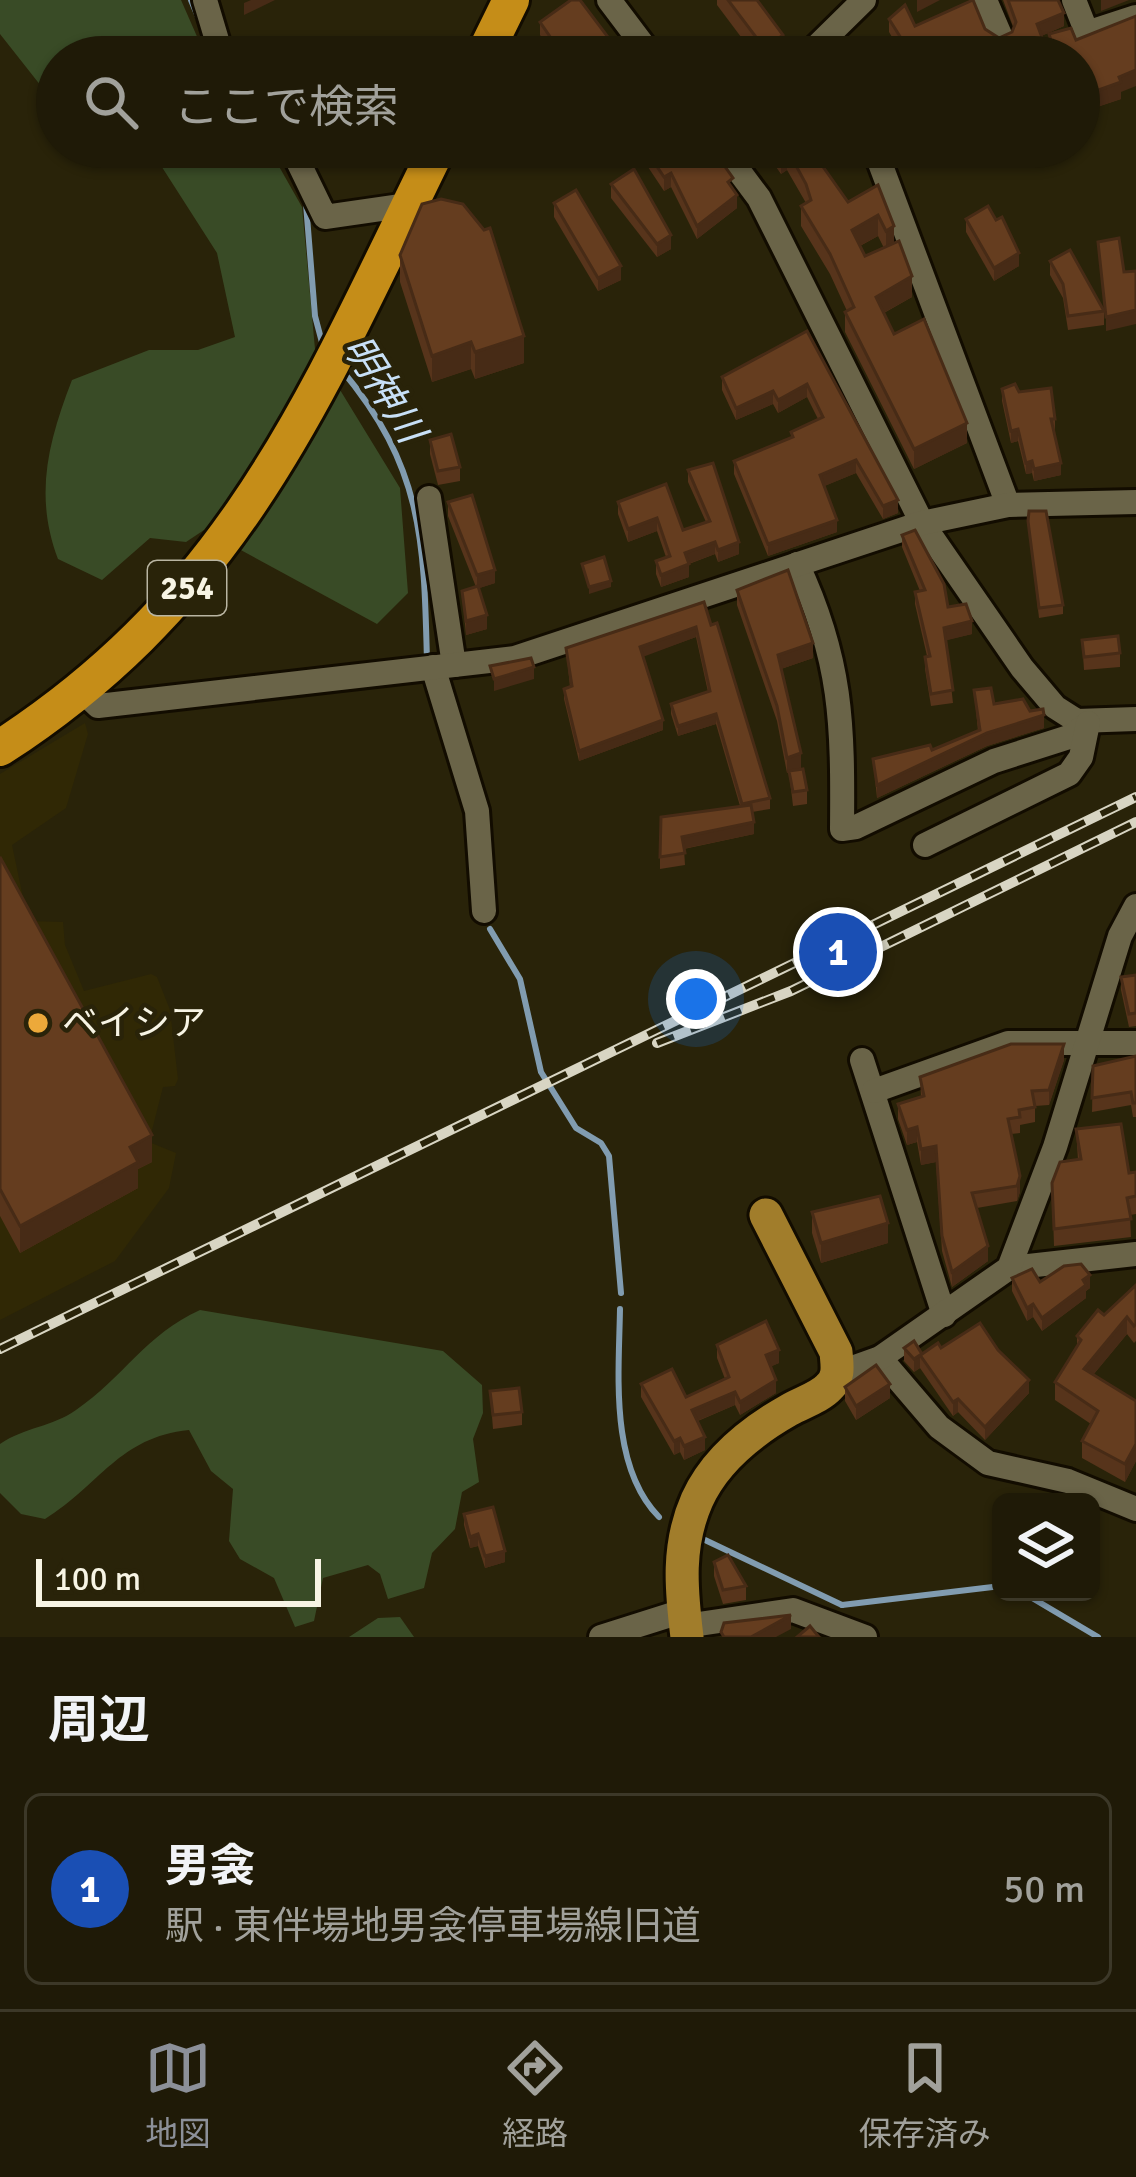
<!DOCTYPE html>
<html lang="ja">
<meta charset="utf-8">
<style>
body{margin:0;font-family:Signika,"Noto Sans JP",sans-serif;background:#2c2715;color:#f1f3f6}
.controls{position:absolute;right:36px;bottom:36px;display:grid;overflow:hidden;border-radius:18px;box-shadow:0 3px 9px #0004}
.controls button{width:108px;height:108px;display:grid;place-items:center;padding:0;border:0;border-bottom:3px solid #3c3828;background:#1f1a07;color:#f1f3f6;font:60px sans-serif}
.scale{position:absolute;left:36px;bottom:30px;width:285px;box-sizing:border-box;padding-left:12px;border:6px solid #f7f4e4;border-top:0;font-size:33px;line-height:42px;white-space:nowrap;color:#f7f4e4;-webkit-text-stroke:9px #292309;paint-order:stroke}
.you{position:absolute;left:696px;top:999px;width:42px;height:42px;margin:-30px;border:9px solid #fff;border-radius:50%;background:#1a73e8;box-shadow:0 0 0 18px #1a73e833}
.badge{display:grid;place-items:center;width:78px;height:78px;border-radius:50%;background:#8c9099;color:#fff;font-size:39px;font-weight:700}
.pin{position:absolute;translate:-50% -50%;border:6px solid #fff;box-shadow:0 3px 12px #0006}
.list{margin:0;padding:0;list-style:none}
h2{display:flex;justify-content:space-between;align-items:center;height:156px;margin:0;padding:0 48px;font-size:51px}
h2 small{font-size:39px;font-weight:400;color:#a1a19b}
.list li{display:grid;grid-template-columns:78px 1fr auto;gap:36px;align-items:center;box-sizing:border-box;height:192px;margin:0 24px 24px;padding:0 24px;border:3px solid #3c3828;border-radius:18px}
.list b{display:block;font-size:45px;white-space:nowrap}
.list p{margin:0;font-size:39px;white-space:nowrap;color:#a1a19b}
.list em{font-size:39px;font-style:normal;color:#a1a19b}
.icon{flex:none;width:66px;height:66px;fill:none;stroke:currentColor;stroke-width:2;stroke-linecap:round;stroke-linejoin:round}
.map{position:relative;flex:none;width:1136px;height:1637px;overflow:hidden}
.search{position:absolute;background:#1f1a07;box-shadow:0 3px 9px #0004;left:36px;right:36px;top:36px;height:132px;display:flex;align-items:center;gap:30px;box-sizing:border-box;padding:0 42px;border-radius:66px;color:#a1a19b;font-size:45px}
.sheet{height:372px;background:#1f1a07}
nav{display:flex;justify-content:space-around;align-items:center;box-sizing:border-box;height:168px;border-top:3px solid #3c3828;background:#1f1a07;font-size:33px;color:#a1a19b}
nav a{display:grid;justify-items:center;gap:6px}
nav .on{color:#8c9099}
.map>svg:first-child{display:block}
</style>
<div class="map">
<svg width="1136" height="1637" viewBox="0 0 1136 1637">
<rect width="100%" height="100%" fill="#292309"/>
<path fill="#302805" d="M85,723l3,11 -22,74 -54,37 16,76 35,1 2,23 19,46 67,-17 6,3 13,33 8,69 -3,7 -12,1 -14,55 27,11 -7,35 -54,73 -115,59v-546z"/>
<g fill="#394b26">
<path d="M0,0h181l25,57h-149l-1,48 -56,-71z"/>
<path d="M112,147h156l34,60 13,142 85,139 8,105 -31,31 -173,-94 -18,12 -36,-4 -48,42 -44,-21c-24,-63 -10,-117 14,-179l77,-30h49l37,-13 -18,-84 -66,-103z"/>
<path d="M200,1310l243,41 39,34 1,28 -10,26 6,43 -17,10 -7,37 -23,24 -8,35 -36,11 -8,-25 -12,-9 -45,13 -9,43 -19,6 -21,-49 -34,-19 -11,-18 4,-52 -22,-18 -22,-41c-70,7 -89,55 -144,89l-24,-5 -21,-21v-49c25,-17 52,-17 76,-34 47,-32 70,-76 124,-100z"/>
<path d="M400,1617l14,20h-65l29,-19z"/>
</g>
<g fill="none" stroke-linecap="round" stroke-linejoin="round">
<g stroke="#819cb0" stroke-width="6">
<path d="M191,0l8,19"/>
<path d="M306,204l9,112 9,34"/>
<path d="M341,369c82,98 83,171 86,293"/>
<path d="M490,929l30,50 21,93 35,56 25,15 8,13 12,137"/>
<path d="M620,1309c-1,64 -11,157 39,208"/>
<path d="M705,1540l137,65"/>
<path d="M1022,1592l76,45"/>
<path d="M842,1605l159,-19"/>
</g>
<g stroke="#120c00" stroke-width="30">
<g id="minor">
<path d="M205,0l17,57"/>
<path d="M609,0l43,57"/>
<path d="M985,0l15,35"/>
<path d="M1074,0l13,33 49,-16"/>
<path d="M806,57l58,-57"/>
<path d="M291,147l34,70 83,-12"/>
<path d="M721,147l38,51 163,325 100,145 33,39 22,14 59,-2"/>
<path d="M874,147l134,358"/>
<path d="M429,498l25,167"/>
<path d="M797,564c45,96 46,160 45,265l14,-2 138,-66 78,-25 16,-13"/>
<path d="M433,667l44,144 7,100"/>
<path d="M80,689l18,17 417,-48 407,-135 86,-18 128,-3"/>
<path d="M925,845l144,-71 12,-17 7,-34"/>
<path d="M862,1060l82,255"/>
<path d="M874,1091l134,-48h128"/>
<path d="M1009,1268l127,-14"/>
<path d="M880,1358l59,69 49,36 80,18 68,28"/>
<path d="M838,1373l42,-15 129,-90 46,-121 65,-211 16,-30"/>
<path d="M685,1626l108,-16 72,27"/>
<path d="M601,1637l82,-26"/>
</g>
</g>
<g stroke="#120c00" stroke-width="39">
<path id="major" d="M687,1637c-6,-48 -10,-92 10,-137 18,-40 55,-69 92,-90 12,-7 31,-13 40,-23 11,-10 8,-22 7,-35l-70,-137"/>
</g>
<g stroke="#120c00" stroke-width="42">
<g id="highway">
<path d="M483,57l28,-57"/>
<path d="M0,748c240,-155 318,-358 438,-601"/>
</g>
</g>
<use href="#minor" stroke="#6a6448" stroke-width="24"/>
<use href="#major" stroke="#a17d2b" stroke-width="33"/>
<use href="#highway" stroke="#c58d18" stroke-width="36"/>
<g stroke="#d8d5c3" stroke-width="10">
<g id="rail">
<path d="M657,1043l134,-52 345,-169"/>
<path d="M0,1349l1136,-552"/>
</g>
</g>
<use href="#rail" stroke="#292309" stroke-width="6" stroke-dasharray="18" stroke-linecap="butt"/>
</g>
<g fill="#57341b" fill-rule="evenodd">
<path d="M717,0h40l26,56 -27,1 -39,-52z"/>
<path d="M1003,0h55l6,26 -23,10 3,20 -163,1v-6l14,-9 -6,-10v-13l26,7 70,3 14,9 13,-6 2,-3z"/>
<path d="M540,22l83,35 -76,-12 -7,-10z"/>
<path d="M1049,34l27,6 45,52v7l-42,14v-56h-28l-2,-7z"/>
<path d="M642,147h69l22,43 4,18 -40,31 -26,-52 -7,4 -22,-33z"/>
<path d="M762,147h47l39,55 30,-17 16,59 18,53 -28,16 10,21 73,109 -53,26 -69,-137v-20l2,-1 -17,-37 -29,-48v-20l5,-3 -19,-33 -6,4zM878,236l6,12 -19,8 -5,-10z"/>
<path d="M611,184l60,65 -14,8 -46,-59z"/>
<path d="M554,203l67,77 -23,11 -44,-74z"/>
<path d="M966,219l53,47 -25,15 -28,-49z"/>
<path d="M400,255l124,108 -49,16 -4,-10 -39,13 -32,-100z"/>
<path d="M1050,261l54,50v14l-36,5 -5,-32 -13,-23z"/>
<path d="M807,331l91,182 -15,6 -27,-46 -32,13 13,46 -69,24 -34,-82v-13l57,-23v-6l27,-13 -11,-22 -29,16 -5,-9 -37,16 -14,-30v-13z"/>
<path d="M1002,389l17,3 36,27v11l-2,1 8,44 -27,6 -2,-8 -6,1 -8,-33 -7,2 -9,-42z"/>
<path d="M430,440l30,27v14l-22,4 -8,-31z"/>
<path d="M688,470l51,84 -21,8 -3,-8 -26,10v13l-28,10 -5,-13v-13l10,-4 -9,-26 -29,11 -10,-28v-12l65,28 23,-8 -18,-40z"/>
<path d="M448,502l47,81 -16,5 8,41 -21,6 -4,-44 14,-4 -28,-71z"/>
<path d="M1028,521l35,84v9l-24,4z"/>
<path d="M902,535l46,72 24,27 -26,6 7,63 -22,3 -6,-37v-12l2,-1 -12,-52v-12l5,-1 -18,-44z"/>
<path d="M737,590l76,68 -32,11 20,99 -6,2 12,20v14l-14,2 -4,-34 -2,1 -10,-52 -40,-116z"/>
<path d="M704,602l66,196v11l-18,3 2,22 -70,15 1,16 -25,4v-12l80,-51 -24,-82 -38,12 -7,-22v-10l37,-12 -12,-55 -53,19 20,74 -84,31 -15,-62v-10l6,-2 -4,-39z"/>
<path d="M1082,640l38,13v14l-36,3z"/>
<path d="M974,690l20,14 36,7 14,17 -57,18 -110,52 -4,-39 59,-9 46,-19z"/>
<path d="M0,857l152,305 -14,7v19l-118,65 -20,-37z"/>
<path d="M1136,975v51l-7,1 -8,-37v-13z"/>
<path d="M1136,1056v61h-3l-2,-12 -39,7 1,-46z"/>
<path d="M1064,1060l-15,45 -14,1v16l-15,3v8l-9,1 9,58 -3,9 -40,7 11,53 -36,26 -10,-36 -6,-89 -15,3 -4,-23 -10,3 -9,-26v-15l23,-7 -1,-20z"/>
<path d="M1076,1129l53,44 7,-1v42l-6,1 1,22 -77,9 -2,-63 26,-23z"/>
<path d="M812,1212l76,31 -67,20 -9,-30z"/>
<path d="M1012,1278l28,4 50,6 -4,3v7l-44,33 -9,-14 -6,4 -15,-30z"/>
<path d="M1136,1285v56l-2,2 -7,-9 -34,41 43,26v60l-11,21 -43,-24v-17l9,-17 -36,-24v-18l22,-34v-12l27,-21z"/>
<path d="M717,1345l62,18 -8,3 5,27 -36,22 -5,-10 -37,16 7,29 -21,10 -4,-8 -6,3 -33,-58v-13l45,13 39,-18 -8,-21z"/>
<path d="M904,1348l18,6 19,-6 57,2 31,43 -44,47 -27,-28 -5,4 -33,-48 -6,4 -10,-11z"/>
<path d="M845,1387l45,11 -34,22 -11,-19z"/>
<path d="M490,1391l32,21v13l-29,4z"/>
<path d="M464,1514l41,48 -20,6 -7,-22 -8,2 -6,-23z"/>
<path d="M714,1562l32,24v14l-23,4 -9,-28z"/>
</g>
<g fill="#472b16">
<path d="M251,0h24l-31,15v-12z"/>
<path d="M917,0h23l-23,12z"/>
<path d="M1101,0h28l-28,11z"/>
<path d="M1064,13v13l-27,12v-14z"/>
<path d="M783,35v21l-18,1v-8z"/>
<path d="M1044,43l-2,14h-26z"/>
<path d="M1136,70v16l-15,6v7l-42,14v-16z"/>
<path d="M787,149v21l-6,4v-20z"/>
<path d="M671,173v14l-7,4v-14z"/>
<path d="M737,195v13l-40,31v-13z"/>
<path d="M878,215v21l-26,14v-20z"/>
<path d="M894,226v21l-8,4v-20z"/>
<path d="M671,235v14l-14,8v-13z"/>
<path d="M1019,253v13l-25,15v-13z"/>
<path d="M621,266v14l-23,11v-13z"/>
<path d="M912,276v21l-36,20v-20z"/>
<path d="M1136,310v14l-30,7v-14z"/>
<path d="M524,336v27l-49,16v-27z"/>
<path d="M471,342v27l-39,13v-26z"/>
<path d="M807,384v13l-29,16v-13z"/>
<path d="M773,391v13l-37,16v-12z"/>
<path d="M967,423v20l-53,26v-20z"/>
<path d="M1018,429v12l-7,2v-12z"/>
<path d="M856,460v13l-36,15v-13z"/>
<path d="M1032,461v12l-6,1v-11z"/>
<path d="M1061,463v12l-27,6v-12z"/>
<path d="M898,500v13l-15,6v-13z"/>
<path d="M657,518v13l-29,11v-13z"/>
<path d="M837,520v12l-69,24v-12z"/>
<path d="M715,542v12l-30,11v-12z"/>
<path d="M739,542v12l-21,8v-12z"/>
<path d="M689,564v13l-28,10v-12z"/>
<path d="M495,570v13l-18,6v-14z"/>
<path d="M611,581v6l-22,7v-7z"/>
<path d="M487,615v14l-21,6v-14z"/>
<path d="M972,621v13l-28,7v-13z"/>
<path d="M696,627v10l-56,21v-11z"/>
<path d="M813,643v15l-35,12v-15z"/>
<path d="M534,667v12l-40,12v-12z"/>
<path d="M716,714v10l-38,12v-10z"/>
<path d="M1044,715v13l-57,18 -110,52v-13l110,-52z"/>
<path d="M663,720v10l-84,31v-10z"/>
<path d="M801,753v15l-14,5v-15z"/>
<path d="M754,822v12l-72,15v-12z"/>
<path d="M1064,1044v16l-15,45v-15z"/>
<path d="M917,1127v15l-10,3v-15z"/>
<path d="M152,1135v27l-14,7v19l-118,65v-27l110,-79z"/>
<path d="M936,1146v16l-15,3v-16z"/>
<path d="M1020,1176v16l-3,9v-15z"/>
<path d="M888,1223v20l-67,20v-20z"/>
<path d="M988,1246v15l-36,26v-15z"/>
<path d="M1090,1275v13l-4,3v7l-44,33v-13z"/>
<path d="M1033,1304v13l-6,4v-13z"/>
<path d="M1127,1317v17l-43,52v-17z"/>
<path d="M779,1350v13l-13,6v-14z"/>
<path d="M920,1355v13l-6,4v-13z"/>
<path d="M776,1380v13l-36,22v-13z"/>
<path d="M1029,1380v13l-44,47v-13z"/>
<path d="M890,1384v14l-34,22v-14z"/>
<path d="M735,1392v13l-43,18v-13z"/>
<path d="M958,1399v13l-5,4v-14z"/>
<path d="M705,1437v13l-21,10v-14z"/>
<path d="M680,1438v14l-6,3v-14z"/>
<path d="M1136,1444v17l-11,21v-18z"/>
<path d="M478,1534v12l-8,2v-11z"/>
<path d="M505,1551v11l-20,6v-12z"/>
<path d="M791,1615v14l-15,8h-25z"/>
</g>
<g fill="#653d1f" stroke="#472b16" stroke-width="3">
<path d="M571,0h9l43,57h-98l28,-16 -13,-19z"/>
<path d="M728,0h29l26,35 -18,14z"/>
<path d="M973,0l12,29 14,9 13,-6 4,-10 -8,-22h50l6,13 -27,11 7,19 -28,14h-131l-4,-6 20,-13 -12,-19 16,-14 10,21z"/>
<path d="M1136,16v54l-17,7 2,5 -42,15v-40h-23l-7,-23 22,-6 5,12z"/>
<path d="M644,147h67l22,31 -5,4 9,13 -40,31 -26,-53 -7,4z"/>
<path d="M776,147h33l39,55 30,-17 16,41 -8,5 -8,-16 -26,15 13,26 34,-15 13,35 -36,21 18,37 30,-15 43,104 -53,26 -69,-137 9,-5 -24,-53 -29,-48 10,-6 -5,-16 -19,-35 -6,5z"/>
<path d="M634,169l37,66 -14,9 -46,-60z"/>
<path d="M576,190l45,76 -23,12 -44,-75z"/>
<path d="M441,199l22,5 21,26 6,-2 34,108 -49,16 -4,-10 -39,14 -32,-101 22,-51z"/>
<path d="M988,206l8,14 6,-3 17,36 -25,15 -28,-49z"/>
<path d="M1119,238l5,34 12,-1v39l-30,7 -8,-75z"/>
<path d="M1070,250l34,61 -36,5 -5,-32 -13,-23z"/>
<path d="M807,331l91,169 -15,6 -27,-46 -36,15 17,45 -69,24 -34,-83 59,-24 -2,-5 32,-15 -16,-33 -29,16 -5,-9 -37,17 -14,-31z"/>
<path d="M1015,384l4,8 32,-4 4,31h-4l10,44 -27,6 -2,-8 -6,2 -8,-34 -7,2 -9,-42z"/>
<path d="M451,434l9,33 -22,4 -8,-31z"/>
<path d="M713,463l26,79 -21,8 -3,-8 -30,11 4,11 -28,11 -5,-14 14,-5 -13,-38 -29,11 -10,-27 48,-18 17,46 27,-9 -22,-51z"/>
<path d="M472,495l23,75 -18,5 -29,-73z"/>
<path d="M1029,511h17l17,94 -24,3 -11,-87z"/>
<path d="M915,530l29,54 4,23 18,-3 6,17 -28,7 9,62 -22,4 -6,-37 5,-1 -15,-64 10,-2 -23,-55z"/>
<path d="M604,557l7,24 -22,6 -7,-23z"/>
<path d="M788,570l25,73 -35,12 23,98 -14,5 -10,-52 -40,-116z"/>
<path d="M478,586l9,29 -21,6 -4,-30z"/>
<path d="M704,602l7,23 6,-2 53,175 -28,6 -26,-90 -38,12 -7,-22 39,-13 -14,-64 -56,20 23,73 -84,31 -15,-62 8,-3 -6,-38z"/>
<path d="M1118,636l2,17 -36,4 -2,-17z"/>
<path d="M531,658l3,9 -40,12 -4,-13z"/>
<path d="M991,688l3,16 29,-5 7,12 13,-2 1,6 -57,18 -110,52 -4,-26 57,-14 2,5 48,-20 -6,-40z"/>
<path d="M803,769l4,21 -14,2 -4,-21z"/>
<path d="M751,805l3,17 -72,15 3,16 -25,4 1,-40z"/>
<path d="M0,857l152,278 -22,12 8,15 -118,64 -20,-37z"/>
<path d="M1136,975v38l-7,1 -8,-37z"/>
<path d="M1011,1044h53l-15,46 -17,1 3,16 -16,3 1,7 -12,2 12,57 -3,10 -45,7 16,53 -36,26 -10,-36 -6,-90 -15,3 -4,-22 -10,3 -9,-26 26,-8 -4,-19z"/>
<path d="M1136,1056v47h-3l-2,-11 -39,6 1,-32z"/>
<path d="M1121,1124l8,49 7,-1v24l-9,2 4,21 -77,10 -2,-46 8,-21 21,-3 -5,-30z"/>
<path d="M880,1196l8,27 -67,20 -9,-31z"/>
<path d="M1081,1264l9,11 -7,5 3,5 -44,33 -9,-14 -6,4 -15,-30 20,-9 8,13 24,-16z"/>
<path d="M1136,1285v39l-2,2 -7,-9 -43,52 52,32v43l-11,20 -43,-23 16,-30 -43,-29 26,-42 -4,-4 21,-26 6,5z"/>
<path d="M766,1321l13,29 -13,5 10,25 -36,22 -5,-10 -43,18 13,27 -21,9 -4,-8 -6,3 -33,-57 31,-15 14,28 43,-20 -12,-32z"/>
<path d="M980,1323l18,27 31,30 -44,47 -27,-28 -5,3 -33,-47 -6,4 -10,-11 10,-7 8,13 16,-11 3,5z"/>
<path d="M876,1365l14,19 -34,22 -11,-19z"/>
<path d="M519,1388l3,24 -29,3 -3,-24z"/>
<path d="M493,1507l12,44 -20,5 -7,-22 -8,3 -6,-23z"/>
<path d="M728,1555l18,31 -23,4 -9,-28z"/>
<path d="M791,1615l-40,22h-27l-3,-5 3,-9z"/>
<path d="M810,1626l9,11h-22z"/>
</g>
<circle fill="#eca93a" stroke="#292309" stroke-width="4.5" cx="38" cy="1023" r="12"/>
<g text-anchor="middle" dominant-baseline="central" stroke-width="9" stroke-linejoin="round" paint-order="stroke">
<rect fill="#292309" stroke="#b9b5a2" stroke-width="3" x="148" y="561" width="78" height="54" rx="9"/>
<g font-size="33" font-weight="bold" fill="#f7f4e4">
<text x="187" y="588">254</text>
</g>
<g font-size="36" fill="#f7f4e4" stroke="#292309" text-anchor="start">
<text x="62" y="1023">ベイシア</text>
</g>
<g font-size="39" font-style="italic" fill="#c8e0f7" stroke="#292309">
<text transform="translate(384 389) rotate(58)">明神川</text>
</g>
</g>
</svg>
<div class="controls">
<button><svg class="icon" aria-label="layers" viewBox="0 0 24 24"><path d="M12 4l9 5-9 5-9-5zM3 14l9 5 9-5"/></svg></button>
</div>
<div class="scale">100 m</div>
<div class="you"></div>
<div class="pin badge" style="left:838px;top:952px;background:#1a4fb4">1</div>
<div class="search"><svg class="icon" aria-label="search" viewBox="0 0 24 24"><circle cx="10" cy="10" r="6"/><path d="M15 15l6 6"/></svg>ここで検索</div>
</div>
<section class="sheet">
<h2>周辺<small></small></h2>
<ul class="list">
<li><span class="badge" style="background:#1a4fb4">1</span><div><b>男衾</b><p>駅 · 東伴場地男衾停車場線旧道</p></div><em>50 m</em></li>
</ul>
</section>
<nav>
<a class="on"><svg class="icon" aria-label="map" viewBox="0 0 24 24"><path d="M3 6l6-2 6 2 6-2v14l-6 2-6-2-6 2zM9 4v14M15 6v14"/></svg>地図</a>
<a><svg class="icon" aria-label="directions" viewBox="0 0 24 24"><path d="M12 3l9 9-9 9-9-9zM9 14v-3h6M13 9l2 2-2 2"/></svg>経路</a>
<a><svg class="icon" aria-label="saved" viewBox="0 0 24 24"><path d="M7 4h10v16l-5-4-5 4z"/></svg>保存済み</a>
</nav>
